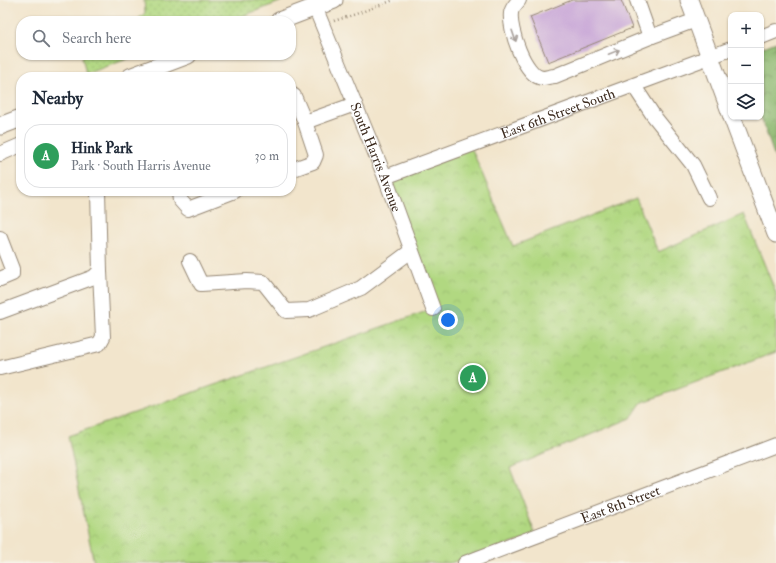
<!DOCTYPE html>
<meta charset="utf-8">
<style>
body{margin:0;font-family:"IM FELL Double Pica",serif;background:#f2f2f3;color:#1f2937}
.controls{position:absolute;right:12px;top:12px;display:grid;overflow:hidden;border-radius:8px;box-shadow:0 1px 3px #0004}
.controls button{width:36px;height:36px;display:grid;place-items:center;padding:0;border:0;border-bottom:1px solid #e0e1e3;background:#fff;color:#1f2937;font:20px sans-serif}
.you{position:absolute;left:448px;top:320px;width:14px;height:14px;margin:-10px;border:3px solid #fff;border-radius:50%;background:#1a73e8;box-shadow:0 0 0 6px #1a73e833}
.badge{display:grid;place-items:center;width:26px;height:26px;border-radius:50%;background:#b5179e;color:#fff;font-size:13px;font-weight:700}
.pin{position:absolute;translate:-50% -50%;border:2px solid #fff;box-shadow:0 1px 4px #0006}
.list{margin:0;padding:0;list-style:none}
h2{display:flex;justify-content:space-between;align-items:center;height:52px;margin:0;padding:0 16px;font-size:17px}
h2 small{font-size:13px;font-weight:400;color:#747a83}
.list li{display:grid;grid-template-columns:26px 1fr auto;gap:12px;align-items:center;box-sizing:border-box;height:64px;margin:0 8px 8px;padding:0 8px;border:1px solid #e0e1e3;border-radius:16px}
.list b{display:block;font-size:15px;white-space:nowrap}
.list p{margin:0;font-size:13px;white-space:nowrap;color:#747a83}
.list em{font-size:13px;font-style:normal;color:#747a83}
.icon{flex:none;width:22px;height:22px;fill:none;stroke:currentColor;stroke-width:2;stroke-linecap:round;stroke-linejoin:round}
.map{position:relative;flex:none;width:776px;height:563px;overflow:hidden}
.search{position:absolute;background:#fff;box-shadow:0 1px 3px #0004;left:16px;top:16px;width:280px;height:44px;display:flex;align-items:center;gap:10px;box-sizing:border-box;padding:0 14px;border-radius:16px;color:#747a83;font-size:15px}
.panel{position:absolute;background:#fff;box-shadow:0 1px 3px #0004;left:16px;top:72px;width:280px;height:124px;border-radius:16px}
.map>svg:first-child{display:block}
</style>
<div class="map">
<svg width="776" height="563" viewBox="0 0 776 563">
<defs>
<pattern id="grass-dots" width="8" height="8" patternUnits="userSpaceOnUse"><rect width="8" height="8" fill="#b1d881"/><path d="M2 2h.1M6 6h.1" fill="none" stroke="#99ba6f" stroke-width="1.8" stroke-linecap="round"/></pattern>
<pattern id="forest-crowns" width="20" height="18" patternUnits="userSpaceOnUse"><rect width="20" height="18" fill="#8cb86f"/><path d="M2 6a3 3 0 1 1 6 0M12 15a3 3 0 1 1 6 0" fill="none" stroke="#74965b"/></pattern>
<pattern id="park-crowns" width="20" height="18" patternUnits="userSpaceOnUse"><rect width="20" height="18" fill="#b1d881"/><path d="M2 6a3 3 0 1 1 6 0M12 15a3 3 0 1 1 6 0" fill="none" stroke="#99ba6f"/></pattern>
</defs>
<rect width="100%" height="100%" fill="#f7f3e8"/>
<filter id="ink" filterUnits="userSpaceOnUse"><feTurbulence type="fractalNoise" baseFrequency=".025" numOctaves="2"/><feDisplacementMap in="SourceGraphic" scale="8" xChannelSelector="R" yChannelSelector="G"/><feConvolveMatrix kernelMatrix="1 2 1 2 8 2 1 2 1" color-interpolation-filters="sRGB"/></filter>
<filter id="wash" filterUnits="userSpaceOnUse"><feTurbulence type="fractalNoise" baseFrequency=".012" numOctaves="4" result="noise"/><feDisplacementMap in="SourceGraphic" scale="16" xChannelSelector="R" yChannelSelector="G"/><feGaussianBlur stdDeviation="0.9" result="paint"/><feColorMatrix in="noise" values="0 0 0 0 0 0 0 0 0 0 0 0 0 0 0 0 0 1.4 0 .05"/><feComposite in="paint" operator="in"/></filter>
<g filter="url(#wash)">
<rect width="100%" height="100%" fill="#f2e5cc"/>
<g fill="url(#grass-dots)" stroke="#768150">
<path d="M144,0h141l-56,21h-93l9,-8z"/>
<path d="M86,55h52l-52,19 -4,-17z"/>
</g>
<path fill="url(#forest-crowns)" stroke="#647146" d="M776,42v119l-15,-44v-69z"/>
<path fill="url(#park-crowns)" stroke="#768150" d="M470,145l43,101 123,-48 22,54 86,-38 32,79v59l-135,51 -10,15 -121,50 26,68 -86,27h-356l-26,-127 365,-127 -48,-132z"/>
<g id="blocks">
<path fill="#c7a5d7" d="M572,0h49l11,28 -84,34 -18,-45z"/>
</g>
</g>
<g filter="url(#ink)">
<use href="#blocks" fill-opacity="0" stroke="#968875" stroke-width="1"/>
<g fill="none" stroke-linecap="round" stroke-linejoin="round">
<g stroke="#968875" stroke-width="16">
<g id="minor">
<path d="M519,0c-3,4 -8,9 -8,13 -2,16 13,62 31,65 4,0 9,-2 13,-2l95,-39"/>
<path d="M637,0l13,37 46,-17"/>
<path id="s1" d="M315,7l70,170 48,132"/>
<path d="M761,37l15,-6"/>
<path d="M634,86l19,29 40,50 16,33"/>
<path d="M291,94l3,2 11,26 11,33 -3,7 -22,8"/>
<path d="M305,122l50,-18"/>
<path d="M0,154l21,-9"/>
<path id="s2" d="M385,177l346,-128"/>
<path d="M179,191l1,9 8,9 47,-18"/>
<path d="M0,238l12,31v5l-12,5"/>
<path d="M190,261l11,23 46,-3 16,1 23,29 23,-1 52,-22 50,-37"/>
<path d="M0,312l94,-35 6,-6 -2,-80"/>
<path d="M0,368l99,-24 4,-7 -3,-66"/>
<path id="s3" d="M465,563l311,-118"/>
</g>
</g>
<g stroke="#968875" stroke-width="19">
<g id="major">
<path d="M689,0l42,114"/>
<path d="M279,21l55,-21"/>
<path d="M130,77l58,-22"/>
<path d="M732,117l44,117"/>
<path d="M0,126l21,-8"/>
</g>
</g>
<path stroke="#968875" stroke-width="2.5" stroke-dasharray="1 3" stroke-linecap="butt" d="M334,21l22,-7 38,-14"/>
<use href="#minor" stroke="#fff" stroke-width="14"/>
<use href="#major" stroke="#fff" stroke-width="17"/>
</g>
<defs><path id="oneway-shaft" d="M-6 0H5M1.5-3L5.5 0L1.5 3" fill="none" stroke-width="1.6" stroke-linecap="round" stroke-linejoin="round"/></defs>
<g stroke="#a79f9a">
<use href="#oneway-shaft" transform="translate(514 36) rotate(71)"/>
<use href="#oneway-shaft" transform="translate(614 52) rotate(-22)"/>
</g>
</g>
<g text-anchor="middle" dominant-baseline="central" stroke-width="3" stroke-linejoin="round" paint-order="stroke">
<g font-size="14" fill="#3b2a1e" stroke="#f7f3e8">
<text stroke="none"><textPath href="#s2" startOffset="184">East 6th Street South</textPath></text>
<text stroke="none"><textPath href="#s1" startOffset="162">South Harris Avenue</textPath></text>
<text stroke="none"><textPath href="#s3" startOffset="166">East 8th Street</textPath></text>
</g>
</g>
</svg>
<div class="controls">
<button>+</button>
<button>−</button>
<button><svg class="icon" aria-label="layers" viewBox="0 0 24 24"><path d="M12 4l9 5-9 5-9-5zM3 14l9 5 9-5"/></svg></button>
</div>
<div class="you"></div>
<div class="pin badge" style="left:473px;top:378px;background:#2e9e5b">A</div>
<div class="search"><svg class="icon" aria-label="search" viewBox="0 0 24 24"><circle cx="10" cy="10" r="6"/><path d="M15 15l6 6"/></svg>Search here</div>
<section class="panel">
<h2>Nearby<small></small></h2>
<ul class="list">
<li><span class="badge" style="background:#2e9e5b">A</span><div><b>Hink Park</b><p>Park · South Harris Avenue</p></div><em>30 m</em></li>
</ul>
</section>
</div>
